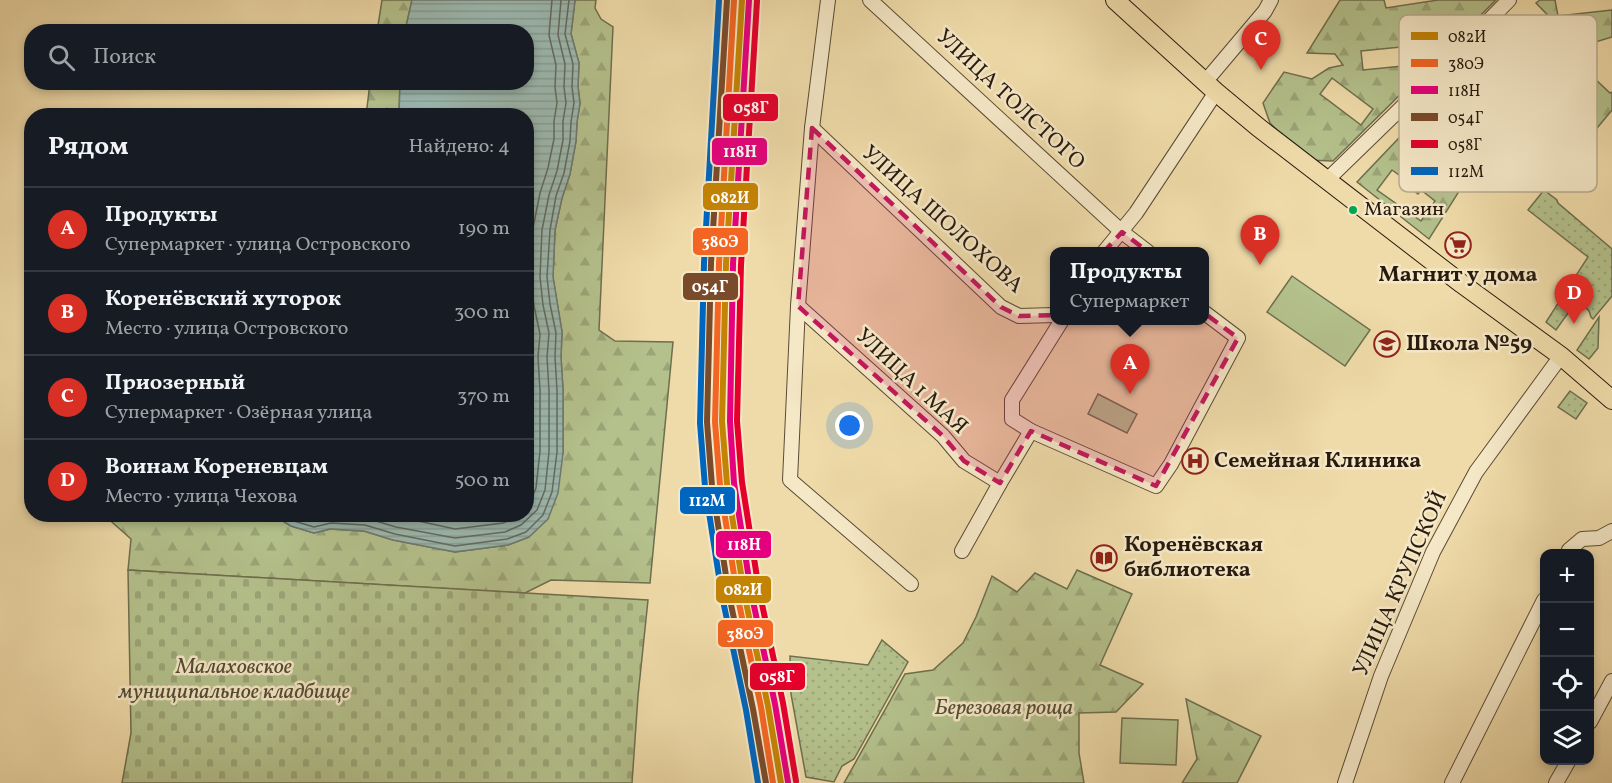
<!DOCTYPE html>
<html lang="ru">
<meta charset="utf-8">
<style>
body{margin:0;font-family:Vollkorn,serif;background:#242831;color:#f1f3f6}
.controls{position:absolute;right:18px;bottom:18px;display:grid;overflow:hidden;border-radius:12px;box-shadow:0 3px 9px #0003}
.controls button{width:54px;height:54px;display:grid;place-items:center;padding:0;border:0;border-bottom:2px solid #363941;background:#171b24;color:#f1f3f6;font:30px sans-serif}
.you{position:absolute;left:850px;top:426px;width:21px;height:21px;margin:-15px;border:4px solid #fff;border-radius:50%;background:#1a73e8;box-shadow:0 0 0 9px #1a73e833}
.badge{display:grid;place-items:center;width:39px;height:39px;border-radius:50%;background:#d93025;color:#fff;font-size:20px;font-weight:700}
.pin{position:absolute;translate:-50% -50px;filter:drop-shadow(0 2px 3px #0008)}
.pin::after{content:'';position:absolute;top:32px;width:21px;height:18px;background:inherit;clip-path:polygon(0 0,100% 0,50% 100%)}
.popup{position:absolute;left:1050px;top:247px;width:159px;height:78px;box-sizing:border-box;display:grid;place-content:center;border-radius:12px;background:#171b24;filter:drop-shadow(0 2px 4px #0005);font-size:20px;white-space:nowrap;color:#9ea1a6}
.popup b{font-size:22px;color:#f1f3f6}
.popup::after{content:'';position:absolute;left:50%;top:100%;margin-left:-12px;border:12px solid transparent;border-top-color:#171b24}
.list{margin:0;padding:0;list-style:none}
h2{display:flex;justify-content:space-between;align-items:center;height:78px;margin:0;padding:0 24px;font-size:26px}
h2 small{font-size:20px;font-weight:400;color:#9ea1a6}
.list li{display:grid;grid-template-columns:39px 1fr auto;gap:18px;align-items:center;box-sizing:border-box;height:84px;padding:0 24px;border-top:2px solid #363941}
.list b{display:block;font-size:22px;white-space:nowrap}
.list p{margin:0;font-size:20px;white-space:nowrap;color:#9ea1a6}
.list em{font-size:20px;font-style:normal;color:#9ea1a6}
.icon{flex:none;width:33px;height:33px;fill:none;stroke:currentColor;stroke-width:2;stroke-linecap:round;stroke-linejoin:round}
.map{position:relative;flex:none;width:1612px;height:783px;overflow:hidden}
.search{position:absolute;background:#171b24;box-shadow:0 3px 9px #0003;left:24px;top:24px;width:510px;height:66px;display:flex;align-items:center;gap:15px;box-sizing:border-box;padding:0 21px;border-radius:24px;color:#9ea1a6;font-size:22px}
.panel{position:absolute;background:#171b24;box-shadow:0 3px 9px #0003;left:24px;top:108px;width:510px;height:414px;border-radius:24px}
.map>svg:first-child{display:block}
</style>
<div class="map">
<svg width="1612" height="783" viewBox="0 0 1612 783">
<defs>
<pattern id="green-dots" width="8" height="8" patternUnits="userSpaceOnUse" patternTransform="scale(1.5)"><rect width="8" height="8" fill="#b4c18c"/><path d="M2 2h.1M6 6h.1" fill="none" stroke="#9ba578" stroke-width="1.8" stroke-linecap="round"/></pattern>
<pattern id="forest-firs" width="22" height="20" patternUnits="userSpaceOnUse" patternTransform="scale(1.5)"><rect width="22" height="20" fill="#b4c18c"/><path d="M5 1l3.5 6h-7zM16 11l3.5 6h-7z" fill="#9ba578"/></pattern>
<pattern id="cemetery-stones" width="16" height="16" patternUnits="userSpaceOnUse" patternTransform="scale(1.5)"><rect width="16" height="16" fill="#b4c18c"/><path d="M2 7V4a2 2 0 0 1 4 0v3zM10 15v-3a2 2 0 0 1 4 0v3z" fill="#9ba578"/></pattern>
<pattern id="water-rules" width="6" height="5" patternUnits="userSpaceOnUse" patternTransform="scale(1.5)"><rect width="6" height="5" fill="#9cb9b0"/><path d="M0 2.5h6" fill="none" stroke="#869e96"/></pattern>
</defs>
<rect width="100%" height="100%" fill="#efdba9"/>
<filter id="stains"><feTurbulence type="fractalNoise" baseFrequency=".00333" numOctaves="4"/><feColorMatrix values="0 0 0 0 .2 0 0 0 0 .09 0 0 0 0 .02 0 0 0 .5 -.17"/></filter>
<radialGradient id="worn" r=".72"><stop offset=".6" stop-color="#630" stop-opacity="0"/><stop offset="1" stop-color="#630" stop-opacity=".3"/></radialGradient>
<g fill="url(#green-dots)" stroke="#6e6e4e" stroke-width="1.5">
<path d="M1544,190l13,10 1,3 54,46v47l-19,23 -2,-2 -2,-6 -7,-7 -9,2 -17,24 -10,-8 42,-65 -60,-47z"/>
<path d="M1599,317l-1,31 -9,11 -12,-9z"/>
<path d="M1570,391l17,12 -11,16 -18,-12z"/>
<path d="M882,640l26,22 -54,97 -12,7 -8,16 -28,-5 -15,-83 -1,-38 78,9z"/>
</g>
<g fill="url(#forest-firs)" stroke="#6e6e4e" stroke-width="1.5" fill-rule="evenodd">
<path d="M382,0h30l-7,31 -28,1z"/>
<path d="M575,0h21l-1,8 6,11 12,8 -14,303 16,11 58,1 -23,241 -99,-3 -26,13 -397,-23 3,-31 -27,-24h169l18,11 23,7 16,-4 34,2 29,9 62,12 53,-7 21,-8 34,-84v-63l-2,-33 1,-25 -9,-55 2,-47 7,-32 8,-24 6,-33 1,-19 3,-19 -2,-16 1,-24 -8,-29z"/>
<path d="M1340,0h44l2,8 52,-8h58l-163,161 -27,-1 -36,-37 -7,-20 21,-31 28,7 17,-11 14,-3 -8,-11 -28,-1zM1411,46l2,19 -50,5 -2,-19zM1332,78l41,31 -12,16 -41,-31z"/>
<path d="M1540,0h15l3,16 54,-6v27l-33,10 -43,-44z"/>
<path d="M1499,41l66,61 9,-10 3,2 16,-17 17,16 2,-1v18l-44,53 -16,10 -103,-82z"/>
<path d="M370,83h30l-1,32 -33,1z"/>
<path d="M1417,119l58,47 -46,73 -72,-57zM1392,170l14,10 -2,3 14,11 3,-4 14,11 -14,20 -44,-31z"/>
<path d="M1077,570l55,24 -32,71 43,19 -27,28 -37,1v40l5,30h-240l61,-109 28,-4 30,-27 13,-26 16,-41 25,16 18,-19 32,16z"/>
<path d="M1186,699l75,37 -24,47h-55l15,-24z"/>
</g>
<path fill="url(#cemetery-stones)" stroke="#6e6e4e" stroke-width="1.5" d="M128,570l520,30 -10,96 -6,87h-510l9,-50z"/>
<g fill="#b4c18c" stroke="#6e6e4e" stroke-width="1.5">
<path d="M1292,276l78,54 -25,36 -78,-54z"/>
<path d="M1098,394l39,20 -10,19 -39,-19z"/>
<path d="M1122,718l56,2 -2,45 -56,-2z"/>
</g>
<path fill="url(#water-rules)" stroke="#6e7970" stroke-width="1.5" d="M412,0h163l-4,34 8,29 -1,24 2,16 -3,19 -1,19 -6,33 -8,24 -7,32 -2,47 9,55 -1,25 2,33v63l-5,40 -10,26 -19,18 -21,8 -53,7 -62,-12 -29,-9 -34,-2 -16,4 -23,-7 -18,-11 253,-1v-398l-127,-1 1,-32 126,-1v-50l-121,-1z"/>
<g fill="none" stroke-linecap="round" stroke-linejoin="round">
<g stroke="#626a60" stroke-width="1.5">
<path d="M526,508l3,-3 7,-17 4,-37v-60l-2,-34 2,-23 -6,-28 -3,-29 2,-49 7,-35 8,-25 6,-29v-18l3,-18 -2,-16 1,-22 -7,-30 3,-35"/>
<path d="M285,514l9,7 20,6 17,-4 34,2 30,9 60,12 52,-7 19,-7 17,-17 9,-23 5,-40v-62l-2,-33 1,-24 -6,-29 -3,-27 3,-47 6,-34 8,-23 6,-32 1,-19 3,-19 -2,-16 1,-23 -8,-30 4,-34"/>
<path d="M300,514l15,5 16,-3 35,2 30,9 59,11 50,-6 16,-7 16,-15 8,-20 4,-38v-61l-2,-34 2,-24 -6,-28 -3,-28 2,-47 7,-35 8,-24 6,-31v-19l3,-18 -2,-16 1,-23 -7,-29 3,-35"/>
<path d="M386,514l69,15 48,-6 13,-5 4,-4"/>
</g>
<g stroke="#5a4a36" stroke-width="16">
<g id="minor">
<path d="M828,0l-16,128 -14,178 -8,174 121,104"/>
<path d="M870,0l252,232 26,20"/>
<path d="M1205,82l60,-71 6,-11"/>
<path d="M812,128l189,179 18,9 36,-1"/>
<path d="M1327,180l103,-100 79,-80"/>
<path d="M1104,252l32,-39 80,-121"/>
<path d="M798,306l145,130 21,25 36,22"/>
<path d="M1062,320l-50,80v19l19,12 125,55 15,-22 67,-126 -33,-25"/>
<path d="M962,551l38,-68 31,-52"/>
<path d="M1568,554l1,-4 13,-11 17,-1 13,-7"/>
<path d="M1590,722l22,-41"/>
<path d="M1345,783l36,-107 52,-124 43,-80 85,-116"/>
<path d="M1452,783l92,-183"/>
<path d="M1556,783l13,-23"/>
</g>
</g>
<g stroke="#281a0f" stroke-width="20">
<path id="major" d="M1115,0l101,92 42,35 204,157 99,72 51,44"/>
</g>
<use href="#minor" stroke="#f5e8c7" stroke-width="14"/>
<use href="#major" stroke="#efdba9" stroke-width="18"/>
<g stroke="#f5e8c7" stroke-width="10">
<path id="rail-1" d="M742,0l-16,264 -4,157 5,63 17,109 24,113 13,77"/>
</g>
<g stroke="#f5e8c7" stroke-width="10">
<path id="rail-2" d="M734,0l-15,264 -4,158 5,63 17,109 24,113 12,76"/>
</g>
<g stroke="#f5e8c7" stroke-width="10">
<path id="rail-3" d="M749,0l-16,264 -3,157 4,62 17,109 24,112 13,78"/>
</g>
<g stroke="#f5e8c7" stroke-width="10">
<path id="rail-4" d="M727,0l-16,263 -4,159 5,64 17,109 24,114 13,74"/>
</g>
<g stroke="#f5e8c7" stroke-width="10">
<path id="rail-5" d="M757,1l-16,264 -4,156 5,61 17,108 24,113 13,78"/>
</g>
<g stroke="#f5e8c7" stroke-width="10">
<path id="rail-6" d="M719,0l-15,263 -4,160 5,64 17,109 24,114 12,73"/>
</g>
<use href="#rail-1" stroke="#c38304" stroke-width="6"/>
<use href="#rail-2" stroke="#f26522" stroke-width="6"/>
<use href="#rail-3" stroke="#e5007d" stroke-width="6"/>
<use href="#rail-4" stroke="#7a4b2a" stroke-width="6"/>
<use href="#rail-5" stroke="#e4002b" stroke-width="6"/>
<use href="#rail-6" stroke="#0065bd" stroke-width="6"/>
</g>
<path fill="#c2185b" fill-opacity="0.2" stroke="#c2185b" stroke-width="4.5" stroke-dasharray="12 8" stroke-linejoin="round" d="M812,128l189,179 18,9 47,-1 35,-60 21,-23 46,35 -7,14 77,57 -82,148 -125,-55 -31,52 -36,-22 -21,-25 -145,-130z"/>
<defs>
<g id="supermarket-ring" transform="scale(1.35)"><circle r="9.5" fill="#f5e8c7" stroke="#8f2418" stroke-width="1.5"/><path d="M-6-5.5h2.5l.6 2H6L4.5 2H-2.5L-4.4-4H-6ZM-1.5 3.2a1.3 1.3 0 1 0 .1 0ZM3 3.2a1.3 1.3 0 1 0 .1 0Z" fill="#8f2418"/></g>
<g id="school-ring" transform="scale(1.35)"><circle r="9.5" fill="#f5e8c7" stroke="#8f2418" stroke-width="1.5"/><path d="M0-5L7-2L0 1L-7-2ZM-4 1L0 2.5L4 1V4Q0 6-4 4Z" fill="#8f2418"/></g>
<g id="hospital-ring" transform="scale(1.35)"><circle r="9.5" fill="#f5e8c7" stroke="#8f2418" stroke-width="1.5"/><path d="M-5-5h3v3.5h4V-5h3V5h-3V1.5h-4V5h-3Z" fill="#8f2418"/></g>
<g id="library-ring" transform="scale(1.35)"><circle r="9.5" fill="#f5e8c7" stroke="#8f2418" stroke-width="1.5"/><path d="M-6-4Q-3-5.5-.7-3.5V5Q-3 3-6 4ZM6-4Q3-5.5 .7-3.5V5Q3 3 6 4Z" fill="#8f2418"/></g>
</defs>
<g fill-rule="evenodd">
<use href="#supermarket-ring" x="1458" y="245"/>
<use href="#school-ring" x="1387" y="344"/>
<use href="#hospital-ring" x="1195" y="461"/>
<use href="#library-ring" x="1104" y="558"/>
</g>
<circle fill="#00a651" stroke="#f5e8c7" stroke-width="2" cx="1353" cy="210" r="5"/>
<g text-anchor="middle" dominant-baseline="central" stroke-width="5" stroke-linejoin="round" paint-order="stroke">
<g font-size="20" fill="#281a0f" stroke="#f5e8c7" text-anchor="start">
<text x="1364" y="210">Магазин</text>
</g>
<g font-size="22" fill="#281a0f" stroke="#f5e8c7">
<text transform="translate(1010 100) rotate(43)">УЛИЦА ТОЛСТОГО</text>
<text transform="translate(942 220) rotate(42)">УЛИЦА ШОЛОХОВА</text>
<text transform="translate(911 382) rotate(43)">УЛИЦА 1 МАЯ</text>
<text transform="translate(1401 584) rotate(-66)">УЛИЦА КРУПСКОЙ</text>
</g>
<g font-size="22" font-weight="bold" fill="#281a0f" stroke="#f5e8c7" text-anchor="start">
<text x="1458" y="275" text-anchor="middle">Магнит у дома</text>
<text x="1406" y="344">Школа №59</text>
<text x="1214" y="461">Семейная Клиника</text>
<text x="1124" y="545">Коренёвская<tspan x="1124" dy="25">библиотека</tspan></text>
</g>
<g font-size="22" font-style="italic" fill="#524c34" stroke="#f5e8c7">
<text x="234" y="667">Малаховское<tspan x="234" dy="25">муниципальное кладбище</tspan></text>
<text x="1004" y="708">Березовая роща</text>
</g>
</g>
<rect x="1399" y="15" width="198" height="177" rx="9" fill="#f5e8c7" stroke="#b8aa90" stroke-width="1.5"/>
<rect x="1411" y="32" width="27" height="8" fill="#c38304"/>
<rect x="1411" y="59" width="27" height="8" fill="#f26522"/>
<rect x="1411" y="86" width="27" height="8" fill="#e5007d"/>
<rect x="1411" y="113" width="27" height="8" fill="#7a4b2a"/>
<rect x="1411" y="140" width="27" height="8" fill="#e4002b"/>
<rect x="1411" y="167" width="27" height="8" fill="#0065bd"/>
<g font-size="16" fill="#281a0f">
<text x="1448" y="42">082И</text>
<text x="1448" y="69">380Э</text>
<text x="1448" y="96">118Н</text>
<text x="1448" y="123">054Г</text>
<text x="1448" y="150">058Г</text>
<text x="1448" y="177">112М</text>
</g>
<g stroke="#f5e8c7" stroke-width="2">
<rect x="722" y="93" width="57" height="29" rx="6" fill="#e4002b"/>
<rect x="711" y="137" width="57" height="29" rx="6" fill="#e5007d"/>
<rect x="702" y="182" width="57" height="29" rx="6" fill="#c38304"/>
<rect x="692" y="227" width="57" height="29" rx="6" fill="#f26522"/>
<rect x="682" y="272" width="57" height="29" rx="6" fill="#7a4b2a"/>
<rect x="679" y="486" width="57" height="29" rx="6" fill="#0065bd"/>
<rect x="715" y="530" width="57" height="29" rx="6" fill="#e5007d"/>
<rect x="715" y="575" width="57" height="29" rx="6" fill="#c38304"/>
<rect x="717" y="619" width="57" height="29" rx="6" fill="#f26522"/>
<rect x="749" y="662" width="57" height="29" rx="6" fill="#e4002b"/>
</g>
<g font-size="16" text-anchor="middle" font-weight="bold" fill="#fff">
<text x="751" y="113">058Г</text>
<text x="740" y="157">118Н</text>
<text x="730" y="203">082И</text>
<text x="720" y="247">380Э</text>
<text x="710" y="292">054Г</text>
<text x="707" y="506">112М</text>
<text x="744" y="550">118Н</text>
<text x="743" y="595">082И</text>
<text x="745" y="639">380Э</text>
<text x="777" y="682">058Г</text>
</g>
<rect width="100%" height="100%" filter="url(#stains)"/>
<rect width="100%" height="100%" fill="url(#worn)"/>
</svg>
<div class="controls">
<button>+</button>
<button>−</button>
<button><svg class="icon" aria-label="locate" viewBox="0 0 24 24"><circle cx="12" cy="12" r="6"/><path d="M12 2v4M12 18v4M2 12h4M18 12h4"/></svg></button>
<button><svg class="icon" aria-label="layers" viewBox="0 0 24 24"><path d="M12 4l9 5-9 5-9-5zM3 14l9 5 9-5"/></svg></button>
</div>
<div class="you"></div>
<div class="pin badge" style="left:1130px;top:394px">A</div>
<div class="popup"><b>Продукты</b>Супермаркет</div>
<div class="pin badge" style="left:1260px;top:265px">B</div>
<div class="pin badge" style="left:1261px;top:70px">C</div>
<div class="pin badge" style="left:1574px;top:324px">D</div>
<div class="search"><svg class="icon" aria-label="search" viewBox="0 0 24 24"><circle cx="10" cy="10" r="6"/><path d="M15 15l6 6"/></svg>Поиск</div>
<section class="panel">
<h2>Рядом<small>Найдено: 4</small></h2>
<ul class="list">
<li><span class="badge">A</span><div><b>Продукты</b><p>Супермаркет · улица Островского</p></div><em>190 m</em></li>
<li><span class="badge">B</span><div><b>Коренёвский хуторок</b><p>Место · улица Островского</p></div><em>300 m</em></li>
<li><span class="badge">C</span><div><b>Приозерный</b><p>Супермаркет · Озёрная улица</p></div><em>370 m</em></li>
<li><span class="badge">D</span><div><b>Воинам Кореневцам</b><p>Место · улица Чехова</p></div><em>500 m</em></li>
</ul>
</section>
</div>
